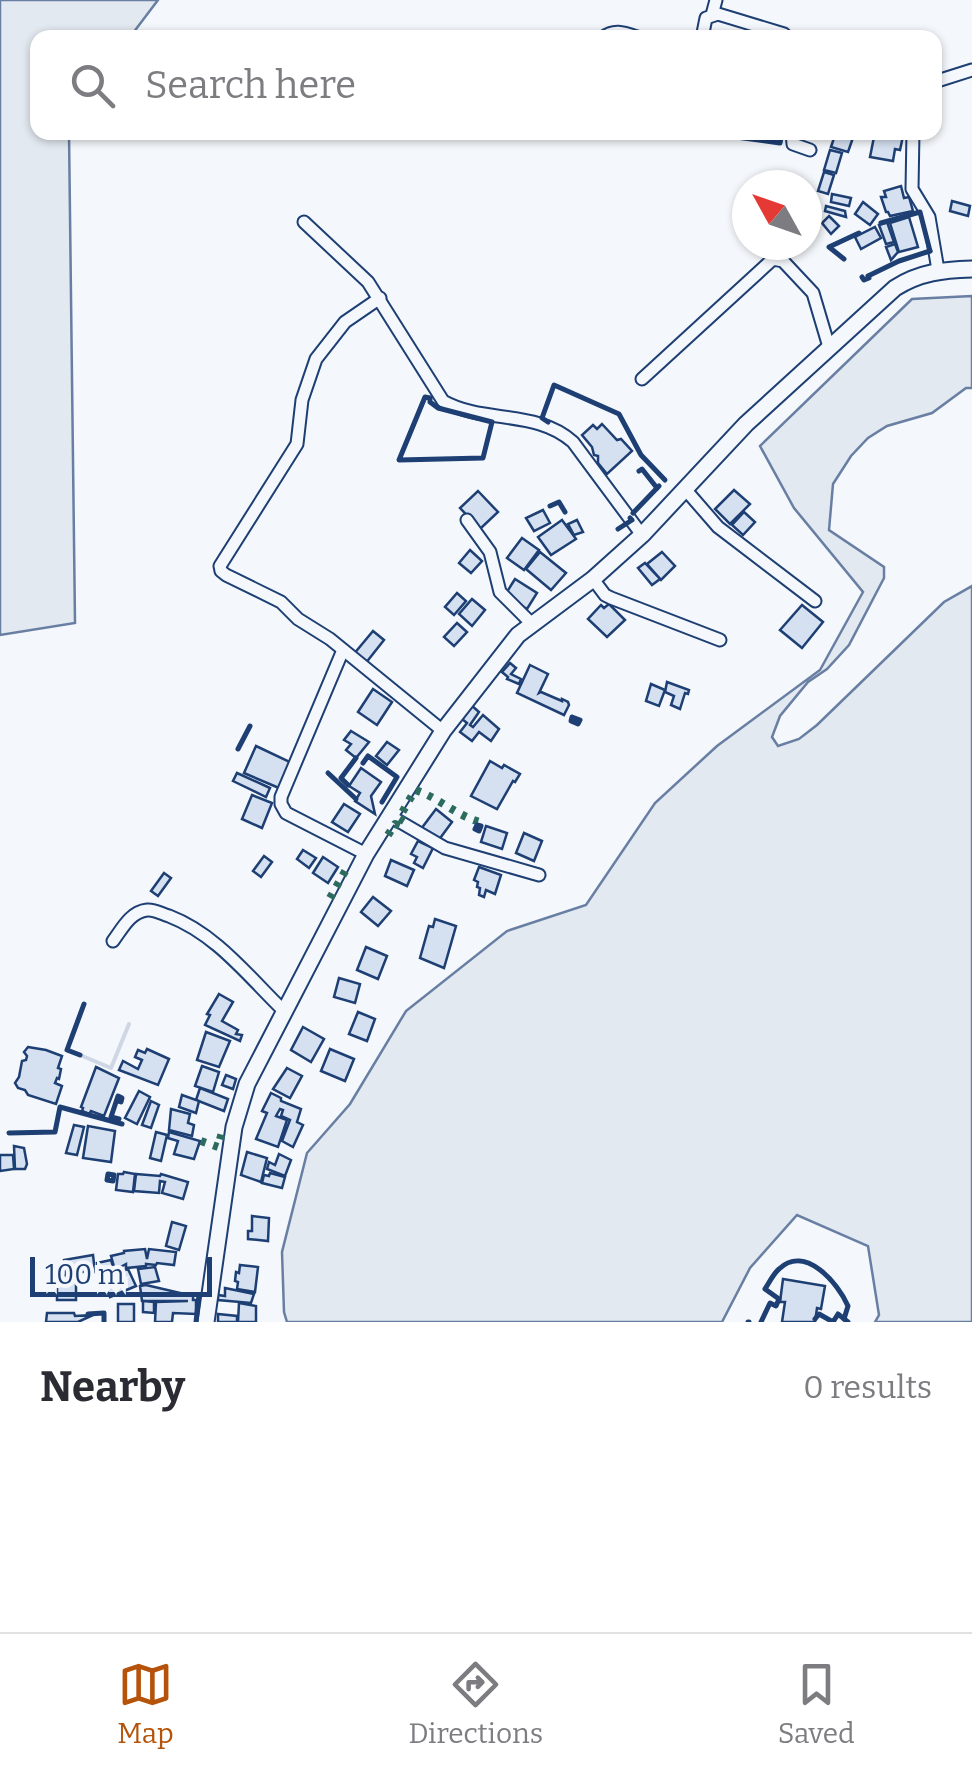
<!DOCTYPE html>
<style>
body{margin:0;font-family:Bitter,serif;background:#f7f7f7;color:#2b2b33}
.compass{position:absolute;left:732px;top:170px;width:90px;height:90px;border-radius:50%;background:#fff;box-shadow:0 2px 8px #0004;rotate:310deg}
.scale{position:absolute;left:30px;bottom:25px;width:182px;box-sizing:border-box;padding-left:10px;border:5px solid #1d3f73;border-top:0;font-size:28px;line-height:35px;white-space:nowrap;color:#1d3f73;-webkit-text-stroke:8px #f4f7fb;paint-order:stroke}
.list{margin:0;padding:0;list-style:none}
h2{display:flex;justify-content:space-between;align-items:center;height:130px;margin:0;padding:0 40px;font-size:42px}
h2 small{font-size:32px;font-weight:400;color:#7c7c81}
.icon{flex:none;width:55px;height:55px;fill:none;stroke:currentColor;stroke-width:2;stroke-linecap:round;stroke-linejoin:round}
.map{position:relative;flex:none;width:972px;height:1322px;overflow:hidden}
.search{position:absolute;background:#fff;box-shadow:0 2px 8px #0004;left:30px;right:30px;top:30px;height:110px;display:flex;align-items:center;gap:25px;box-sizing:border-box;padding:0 35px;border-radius:20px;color:#7c7c81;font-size:38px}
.sheet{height:310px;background:#fff}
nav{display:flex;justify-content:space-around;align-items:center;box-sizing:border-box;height:140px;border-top:2px solid #e1e1e2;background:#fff;font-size:28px;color:#7c7c81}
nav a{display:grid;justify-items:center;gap:5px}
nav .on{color:#b45309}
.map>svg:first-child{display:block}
</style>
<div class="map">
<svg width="972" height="1322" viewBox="0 0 972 1322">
<rect width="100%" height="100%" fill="#f4f7fb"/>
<g fill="#e3e9f0" stroke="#687fa3" stroke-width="2.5">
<path d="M0,0h158l-28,37 -92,1v94l31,1 6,490 -75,12z"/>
<path d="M972,296v92h-6l-34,25 -45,13 -19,12 -17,18 -18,28 -4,46 55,37v11l-35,67 -22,24 -19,13 -28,34 -8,21 6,9 21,-7 18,-14 127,-123 28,-16v736h-97l4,-7 -11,-69 -71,-31 -47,53 -28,54h-435l-3,-10 -2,-60 25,-99 43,-49 56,-93 101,-80 79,-26 69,-102 62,-57 103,-76 43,-78 -69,-84 -34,-62 152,-147z"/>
</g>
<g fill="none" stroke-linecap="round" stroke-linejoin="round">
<path stroke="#cfd7e4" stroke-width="4" d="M80,1055l31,13 18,-44"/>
</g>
<g fill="#d5e0f0" stroke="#1d3f73" stroke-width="2.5">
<path d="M836,132h19l-7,20 -17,-5z"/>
<path d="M875,132l28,4 -3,14 -5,-1 -2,12 -23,-4z"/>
<path d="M830,150l12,3 -6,20 -12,-3z"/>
<path d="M824,172l10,3 -6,19 -10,-3z"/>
<path d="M901,186l3,12 5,-1 4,14 -23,5 -2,-4h-2l-5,-15h5l-2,-6z"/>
<path d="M832,194l19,4 -2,8 -18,-4z"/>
<path d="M952,201l18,5 -2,10 -18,-5z"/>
<path d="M863,202l15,12 -8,11 -15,-11z"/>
<path d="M826,206l19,5 1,6 -21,-6z"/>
<path d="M829,216l10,10 -8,8 -9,-11z"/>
<path d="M909,217l9,30 -19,5 -9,-29z"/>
<path d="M887,222l7,20 -8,2 -7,-19z"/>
<path d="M875,227l6,11 -20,11 -6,-12z"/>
<path d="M895,244l3,8 -7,8 -5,-13z"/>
<path d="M602,424l15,16 4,-1 11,12 -25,23 -9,-11v-7l-4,-1 -2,-8 -10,-12 11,-10 4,4z"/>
<path d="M734,490l16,14 -20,20 -15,-15z"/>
<path d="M478,491l20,21 -18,17 -20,-21z"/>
<path d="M543,510l7,13 -16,8 -8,-13z"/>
<path d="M744,512l11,10 -12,13 -11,-10z"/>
<path d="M562,520l14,19 -25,16 -13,-18z"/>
<path d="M577,520l6,12 -9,3 -6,-11z"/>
<path d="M522,538l17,12 -15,20 -17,-12z"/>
<path d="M470,550l12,11 -11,12 -12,-10z"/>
<path d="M540,552l26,21 -15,17 -25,-21z"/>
<path d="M662,552l13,14 -14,14 -14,-16z"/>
<path d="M645,563l15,16 -8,6 -14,-17z"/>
<path d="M515,579l22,14 -10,16 -22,-14z"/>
<path d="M457,593l9,8 -12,14 -9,-8z"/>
<path d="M472,599l13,11 -13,16 -13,-12z"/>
<path d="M609,604l16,16 -18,17 -19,-18 13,-14 3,3z"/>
<path d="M802,605l21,17 -21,26 -22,-18z"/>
<path d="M457,623l10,9 -13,14 -10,-9z"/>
<path d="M373,631l11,9 -19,24 -12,-9z"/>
<path d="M510,663l6,5 -5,6 10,5 -2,5 -12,-5 1,-2 -6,-5z"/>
<path d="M530,665l18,9 -9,19 2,-1 21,9v-2l6,3 1,3 -5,10 -47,-22z"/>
<path d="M667,682l22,8 -1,4 -3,-1 -5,16 -9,-4 3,-9 -9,-4z"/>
<path d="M651,684l14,6 -6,16 -13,-5z"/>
<path d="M373,689l19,13 -15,23 -19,-13z"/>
<path d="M471,705l8,7 -9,13 3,2 10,-12 16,14 -8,12 -12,-9 -7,9 -12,-9 7,-9 -5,-4z"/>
<path d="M351,731l18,11 -13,16 -10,-8 5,-6 -7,-4z"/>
<path d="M387,742l12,8 -12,15 -11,-9z"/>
<path d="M256,746l34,16 -11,26 -35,-15z"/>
<path d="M490,761l12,7 2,-3 16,9 -5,8 -2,-1 -16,28 -26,-13z"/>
<path d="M361,768l20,14 -10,14 4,18 -20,-13 5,-8 -11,-7z"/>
<path d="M237,773l33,15 -4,9 -33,-16z"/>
<path d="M252,795l20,8 -10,25 -20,-9z"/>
<path d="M344,804l16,10 -12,18 -16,-10z"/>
<path d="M436,809l16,13 -14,19 -17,-12z"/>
<path d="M486,826l21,7 -5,16 -21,-7z"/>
<path d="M524,833l18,8 -8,20 -18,-8z"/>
<path d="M418,841l15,7 -10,20 -9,-5 3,-6 -6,-3z"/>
<path d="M303,850l13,8 -7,10 -12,-9z"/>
<path d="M264,856l8,6 -11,15 -8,-6z"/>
<path d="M323,857l15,10 -10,16 -15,-10z"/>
<path d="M391,860l23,10 -7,16 -22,-10z"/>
<path d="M479,867l22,8 -6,19 -9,-4 -2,7 -5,-2 1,-7 -3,-1 1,-5 -4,-2z"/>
<path d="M164,873l7,5 -13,18 -7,-5z"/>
<path d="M373,897l18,14 -13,15 -17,-14z"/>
<path d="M435,919l21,7 -12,42 -24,-10 9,-32 4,1z"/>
<path d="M366,947l21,9 -9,23 -21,-9z"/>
<path d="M339,978l21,6 -5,19 -21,-6z"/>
<path d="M219,994l14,8 -11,19 16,9 -2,4 6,1 -2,6 -35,-16 5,-10 -3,-1z"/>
<path d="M358,1012l17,7 -8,22 -18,-7z"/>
<path d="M303,1027l21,12 -13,23 -20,-12z"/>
<path d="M206,1032l24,9 -11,26 -22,-7z"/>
<path d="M28,1047l18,3 16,6 -4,12 3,1 -2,10 -2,-1 -2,5 7,3 -6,18 -28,-9 -3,-5 -7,-2 -3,-5 4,-6 3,-16 4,-1 1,-4 -3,-4z"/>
<path d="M147,1049l22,10 -11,26 -39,-15 4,-9 15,8 4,-9 -7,-3 3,-7 7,3z"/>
<path d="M330,1049l24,10 -9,22 -24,-10z"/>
<path d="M202,1066l17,6 -6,20 -18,-6z"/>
<path d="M96,1067l23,11 -15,38 -13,-5 -2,3 -7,-3 1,-3 -2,-1z"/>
<path d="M287,1068l15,8 -12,22 -17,-9z"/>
<path d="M226,1075l10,4 -3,10 -11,-4z"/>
<path d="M200,1088l28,11 -4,12 -28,-11z"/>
<path d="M139,1091l11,6 -13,27 -12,-6z"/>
<path d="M271,1093l10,5v3l20,8 -4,13 6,3 -10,22 -11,-6 8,-21 -9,-4 2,-6 -3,-1 -4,7 11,4 -9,27 -22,-8 11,-26 -5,-2z"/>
<path d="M182,1095l17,6 -3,12 -17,-6z"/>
<path d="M151,1101l8,4 -8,23 -9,-3z"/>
<path d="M171,1109l19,5 -2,9 6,2 -2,11 -23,-6z"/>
<path d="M74,1125l10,2 -7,28 -11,-2z"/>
<path d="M88,1126l27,5 -4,31 -28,-4z"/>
<path d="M156,1132l11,3 -6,26 -11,-3z"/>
<path d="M169,1132l31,9 -6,18 -20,-5 4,-13 -10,-3z"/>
<path d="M14,1146l10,2 3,16 -2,5h-10z"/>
<path d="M247,1152l20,6 -6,24 -20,-7z"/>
<path d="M279,1154l12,6 -6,16 -18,-7 2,-7 6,3z"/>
<path d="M0,1155h13l1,14 -14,2z"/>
<path d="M124,1172l11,2 -2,18 -17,-2 2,-16h5z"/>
<path d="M270,1173l15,4 -3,11 -20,-5 2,-8 5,1z"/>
<path d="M136,1174l24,2 1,-2 27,8 -5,17 -21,-6 3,-11 -5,-1 -1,12 -25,-2z"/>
<path d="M252,1216l17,2 -1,23 -20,-2v-8h4z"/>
<path d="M172,1222l14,4 -7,24 -13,-4z"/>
<path d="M145,1249l2,10 2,-10 27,3 -2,13 -17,-2 -1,2 -10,-1v2l-20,2v-4l-11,6 -4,-14 13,-3v-2z"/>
<path d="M93,1255l2,17 -7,-1 -22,4 -2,-15z"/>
<path d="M111,1260l3,10 -15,4 -2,-11z"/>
<path d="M240,1265l18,2 -3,25 -18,-3 1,-7 -3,-1 1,-9 3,1z"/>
<path d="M155,1267l4,14 -18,3 -3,-15z"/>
<path d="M128,1269l8,17 -26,11 -9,-20z"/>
<path d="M57,1275l19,1v24h-19z"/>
<path d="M783,1279l42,7 -4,23 -4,-1 -2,14h-33l3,-20h-5z"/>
<path d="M146,1285l47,11v4h3v14l-23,-1 -1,9h-17l1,-20 32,-1h-46l-2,-15z"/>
<path d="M225,1288l29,6 -3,9 -33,-3v-5l7,1z"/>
<path d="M143,1301l11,1v11l-11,-1z"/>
<path d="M239,1303l17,3v16h-18z"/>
<rect x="118" y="1304" width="16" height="18"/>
<path d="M47,1313h27l1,3 18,-1 -15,7h-32z"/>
<path d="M218,1314l19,2v6h-19z"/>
</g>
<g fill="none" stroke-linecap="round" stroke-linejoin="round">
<g stroke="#1d3f73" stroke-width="15">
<g id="street">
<path d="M712,15l4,-15"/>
<path d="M602,38c13,-10 23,-5 38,0"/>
<path d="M702,38l4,-20 12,-4 66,20 4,4"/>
<path d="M934,82l38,-12"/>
<path d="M792,132l1,12 17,6"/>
<path d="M913,132l-1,57 17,28 9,53"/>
<path d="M304,222l64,60 75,119c41,23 93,8 130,41l69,93"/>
<path d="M380,298l-35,24 -29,37 -14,41 -5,44 -77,122 1,5 5,4 55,27 17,17 32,20 113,92"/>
<path d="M642,379l131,-120 10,2 30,32 16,54"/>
<path d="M685,489l33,38 97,74"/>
<path d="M467,520l23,32 10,40 32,32"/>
<path d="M593,579l12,16 6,3 109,42"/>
<path d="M343,650l-62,147v7l5,9 80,41"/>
<path d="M390,816l55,32 94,27"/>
<path d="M113,941c9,-12 17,-29 34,-31 7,-1 15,4 22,6 47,18 79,60 114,94"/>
</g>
</g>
<g stroke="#1d3f73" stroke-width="19">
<path id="secondary" d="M206,1322l28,-195 13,-43 119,-230 77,-123 75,-96 75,-56 49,-44 104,-111 149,-136c25,-16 48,-18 77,-19"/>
</g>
<use href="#street" stroke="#f4f7fb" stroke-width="11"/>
<use href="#secondary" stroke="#f4f7fb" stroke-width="15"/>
<g stroke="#2c6c60" stroke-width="8" stroke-dasharray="5 8" stroke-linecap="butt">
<path d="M404,821l-5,-3 16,-28c25,8 42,27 69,33"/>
<path d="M388,835l7,-11 5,2"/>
<path d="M330,898l18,-32"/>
<path d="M201,1141l17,6 4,-15"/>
</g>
<g stroke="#1d3f73" stroke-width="5">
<path d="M737,132l-1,5 44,6 2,-11"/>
<path d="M881,223l39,-11 10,39"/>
<path d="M844,259l-15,-12 30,-14"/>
<path d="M862,277l2,3 5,-2 -1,-2 31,-15 31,-10"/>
<path d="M425,397l5,1v4l8,6 54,14 -9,36 -84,2z"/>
<path d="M548,422l-6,-4 12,-33 65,29 22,41 24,25"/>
<path d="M639,471l3,-2 15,19"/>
<path d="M550,506l9,-4 6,10"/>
<path d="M633,513l26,-27"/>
<path d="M618,529l14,-9 -2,-2"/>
<path d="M572,717l8,3 -2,4 -7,-3z"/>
<path d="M238,749l12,-23"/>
<path d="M363,763l5,-7 29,21 -15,25"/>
<path d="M328,773l28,26"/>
<path d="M348,785l-7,-7 15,-20"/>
<path d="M477,825l4,1 -2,5 -4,-2z"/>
<path d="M80,1055l-13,-5 17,-46"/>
<path d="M118,1101l3,1 1,-4 -4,-2 -7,21 8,2"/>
<path d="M9,1133l46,-1 5,-25 62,17"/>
<path d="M108,1174l6,1 -1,6 -6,-1z"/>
<path d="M88,1314l16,-1v9"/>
<path d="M815,1319l4,-5 14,8 5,-8 10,8"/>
<path d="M196,1322l3,-27"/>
<path d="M748,1322h1"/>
<path d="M761,1322l9,-19 6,3 3,-7 -14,-10c4,-6 8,-15 14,-20 26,-25 59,14 69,37l-4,13"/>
</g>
</g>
</svg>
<svg class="compass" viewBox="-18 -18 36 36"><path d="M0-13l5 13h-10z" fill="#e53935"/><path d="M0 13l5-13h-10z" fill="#7c7c81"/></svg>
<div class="scale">100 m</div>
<div class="search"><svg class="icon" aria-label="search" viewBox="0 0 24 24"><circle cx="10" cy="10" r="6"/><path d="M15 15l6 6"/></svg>Search here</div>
</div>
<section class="sheet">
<h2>Nearby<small>0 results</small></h2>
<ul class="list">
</ul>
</section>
<nav>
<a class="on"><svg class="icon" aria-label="map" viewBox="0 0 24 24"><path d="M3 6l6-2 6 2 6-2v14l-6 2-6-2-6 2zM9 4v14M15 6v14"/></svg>Map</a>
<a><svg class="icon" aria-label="directions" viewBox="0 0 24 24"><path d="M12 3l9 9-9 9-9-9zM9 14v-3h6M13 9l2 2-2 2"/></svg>Directions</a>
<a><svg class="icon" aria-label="saved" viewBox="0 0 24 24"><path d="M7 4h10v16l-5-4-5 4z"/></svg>Saved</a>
</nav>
